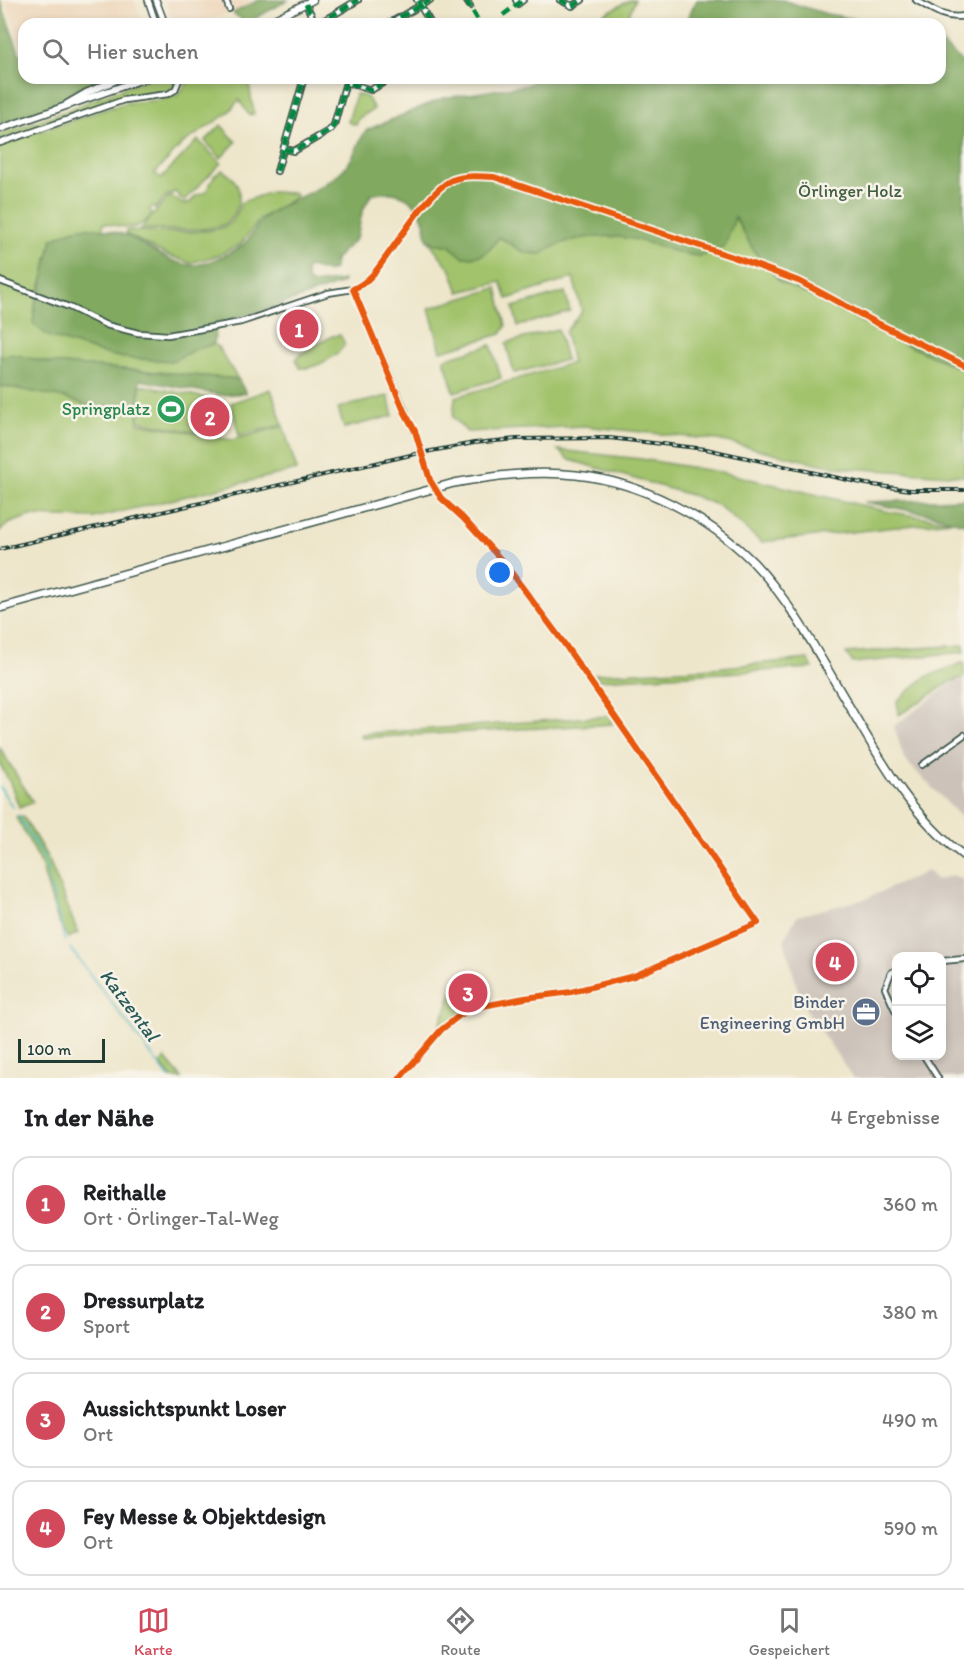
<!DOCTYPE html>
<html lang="de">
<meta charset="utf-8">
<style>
body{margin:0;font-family:Itim,sans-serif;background:#f2f2f2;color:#202124}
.controls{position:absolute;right:18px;bottom:18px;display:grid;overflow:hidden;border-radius:12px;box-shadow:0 3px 9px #0003}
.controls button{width:54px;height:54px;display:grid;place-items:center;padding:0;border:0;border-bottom:2px solid #e0e0e0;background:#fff;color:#202124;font:30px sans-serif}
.scale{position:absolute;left:18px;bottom:15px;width:87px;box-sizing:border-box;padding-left:6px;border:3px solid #1f3d34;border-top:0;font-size:16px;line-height:21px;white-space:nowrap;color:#1f3d34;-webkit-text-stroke:4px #f7f3e8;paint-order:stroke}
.you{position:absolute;left:500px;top:573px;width:21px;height:21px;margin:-15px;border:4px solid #fff;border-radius:50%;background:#1a73e8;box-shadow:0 0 0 9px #1a73e833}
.badge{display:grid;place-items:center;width:39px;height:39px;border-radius:50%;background:#d1495b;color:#fff;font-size:20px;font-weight:700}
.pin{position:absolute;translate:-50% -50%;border:3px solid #fff;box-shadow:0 2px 6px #0006}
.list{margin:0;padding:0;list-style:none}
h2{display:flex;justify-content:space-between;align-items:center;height:78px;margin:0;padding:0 24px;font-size:26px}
h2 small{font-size:20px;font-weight:400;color:#757577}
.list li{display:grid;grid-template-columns:39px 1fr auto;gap:18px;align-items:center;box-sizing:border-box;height:96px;margin:0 12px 12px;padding:0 12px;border:2px solid #e0e0e0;border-radius:18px}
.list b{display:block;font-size:22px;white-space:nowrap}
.list p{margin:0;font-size:20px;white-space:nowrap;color:#757577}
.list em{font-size:20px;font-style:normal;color:#757577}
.icon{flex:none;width:33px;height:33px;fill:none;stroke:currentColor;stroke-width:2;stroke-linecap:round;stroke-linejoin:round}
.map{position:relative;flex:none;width:964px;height:1078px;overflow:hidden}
.search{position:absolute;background:#fff;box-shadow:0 3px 9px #0003;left:18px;right:18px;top:18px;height:66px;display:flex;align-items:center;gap:15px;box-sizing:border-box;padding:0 21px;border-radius:18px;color:#757577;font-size:22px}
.sheet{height:510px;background:#fff}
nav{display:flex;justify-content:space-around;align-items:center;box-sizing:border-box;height:84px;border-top:2px solid #e0e0e0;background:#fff;font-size:16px;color:#757577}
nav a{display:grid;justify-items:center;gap:3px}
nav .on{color:#d1495b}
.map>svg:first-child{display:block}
</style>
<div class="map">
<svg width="964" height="1078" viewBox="0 0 964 1078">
<rect width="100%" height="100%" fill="#f7f3e8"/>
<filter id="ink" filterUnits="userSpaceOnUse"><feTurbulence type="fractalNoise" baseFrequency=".0167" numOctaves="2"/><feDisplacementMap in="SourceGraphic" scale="12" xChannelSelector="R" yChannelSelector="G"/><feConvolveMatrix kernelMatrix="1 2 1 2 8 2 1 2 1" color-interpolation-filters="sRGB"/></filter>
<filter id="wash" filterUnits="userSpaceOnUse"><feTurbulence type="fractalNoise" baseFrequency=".008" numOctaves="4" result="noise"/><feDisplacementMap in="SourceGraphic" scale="24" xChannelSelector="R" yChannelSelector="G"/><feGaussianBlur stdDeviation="1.35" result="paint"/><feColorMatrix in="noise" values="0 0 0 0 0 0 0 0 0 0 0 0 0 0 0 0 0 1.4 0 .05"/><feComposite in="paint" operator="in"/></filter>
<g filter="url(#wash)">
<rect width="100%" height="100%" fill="#eee6cb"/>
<g fill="#eed7bb">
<path d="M5,0h129l9,24h-119v29z"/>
<path d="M165,0h91l-23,12 -34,12h-25z"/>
</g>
<g fill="#ccc2b9" fill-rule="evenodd">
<path d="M964,679v145l-4,-8 -56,-57 -10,-33 61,-45z"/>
<path d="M928,871l9,9 15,-5 12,5v198h-111l-52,-76 -17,-63 13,-23 68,-17zM896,957h46v99h-46z"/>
</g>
<g fill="#a2c36c" stroke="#608050" stroke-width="1.5">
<path d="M630,0h5l-10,24h-39z"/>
<path d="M149,78h27c0,4 0,6 -2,9 -5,6 -53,11 -64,15l-110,38v-6l62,-22z"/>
<path d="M191,78h57l6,36 -5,1 -10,-15 -11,13 -46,31 -29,31 2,-2 6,5 37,-38 23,23 -37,38 -9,-9 -9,4 -11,13 -2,-3 -3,2 2,6c-15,20 -27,13 -48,9l-2,6h-27l-28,28 -1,11 -11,37 116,53 21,3 24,-12 18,-5 4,3 20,32 -187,-16 -40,-9 -11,3v-213l125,-41 34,-3 19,-5z"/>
<path d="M356,94l11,3 7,12 -15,9 -3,7 -8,-3z"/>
<path d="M221,125l15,17 -15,16 -16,-17z"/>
<path d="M222,170c10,6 17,13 17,25 1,9 -6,24 -14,29 -17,9 -64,5 -84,5l26,-31 4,-2 12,8 8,-2 4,-6 11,-4 8,-16z"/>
<path d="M271,192l24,1 1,4 -35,21 -20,26 -22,11 -29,8 -23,-8 -41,-21v-4c21,1 91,7 104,-7 6,-5 8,-14 12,-21z"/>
<path d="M734,216l20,35 96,64 41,23 73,32v106l-117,-8 -27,-4 -102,-24 -134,-14 -117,6 -14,-15 2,-20 117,-34 -7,-31 17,-21 -9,-33 -66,21 -6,-17 -42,10 -8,-22 -24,-31 9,5 56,3 7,-10 26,16 17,1c26,-20 72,-21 103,-13 18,6 35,14 54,15 8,0 18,-7 26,-10z"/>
<path d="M497,288l9,38 -5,8 -60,17 -12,-43z"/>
<path d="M565,292l5,19 -52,15 -5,-19z"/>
<path d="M558,329l8,31 -52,13 -8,-30z"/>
<path d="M340,335l5,9c-6,12 -32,26 -45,24l-4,-8 3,-5 33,-19z"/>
<path d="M491,345l10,33 -47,14 -10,-33z"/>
<path d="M140,385l83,16 -7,36 16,3 51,-14 14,44 -203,48 -64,-2 -22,8 -8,7v-144l4,-1 61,12 47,16 26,-6v15l75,13 -74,-15z"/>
<path d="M271,389l12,36 -44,10 -8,-32z"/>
<path d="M388,396l5,20 -49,12 -6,-20z"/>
<path d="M558,450l83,9 84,14 165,39 61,9 -190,21 -42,-36 -25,-10 -124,-36z"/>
<path d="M964,645v7l-111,11 -7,-10z"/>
<path d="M808,659l5,9 -214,12 -4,-6 107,-5z"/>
<path d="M964,662v15l-14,5 -51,33 -2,-14 27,-23z"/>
<path d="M608,716l5,8 -251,14 -1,-4z"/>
<path d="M0,748l33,54 -14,5 -8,-22 -11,-21z"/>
<path d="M23,816l26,44 29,73 -10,5 -11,-20 -17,-57 -24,-44z"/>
<path d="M458,978l27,23 -25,14 -25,22z"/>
<path d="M165,1058l17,20h-11l-11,-14z"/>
</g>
<g fill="#81a960" stroke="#50734a" stroke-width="1.5">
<path d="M0,0l24,66v12h85l-36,13 -15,11 -22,10 -36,12z"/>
<path d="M259,0h29l-41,23 -14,-10z"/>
<path d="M697,0h85l45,14 58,10h-201z"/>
<path d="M940,42l24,22v306l-73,-32 -41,-23 -70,-33 -26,-31 -19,-34 -10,29c-8,3 -18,10 -26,10 -19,-1 -36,-9 -54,-14 -31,-9 -77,-8 -103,12l-17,-1 -26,-16c-12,18 -16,20 -36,20l-15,-12 -12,-1 -9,-5c-3,-34 -21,-53 -56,-44l-9,17 -5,26 -22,21 -1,11 -7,2 -17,-5 -4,3 1,10 6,4 30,-4v3l-75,26 -52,14 -2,21 -18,5 -24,12 -48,-3 -22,-5 -54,-17 -15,-12 2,-19 6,-16 11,-50c7,-3 14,-7 21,-9 18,-6 51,2 66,12 15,9 32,21 50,23 12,2 40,-11 51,-18 12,-7 15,-23 26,-31 25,-18 62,-27 81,-51 9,-10 11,-26 20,-35l76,-32 84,-13 11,-7h402z"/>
<path d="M11,354l40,9 187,16 8,14 -25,2 -81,-15 -2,28 -26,6 -47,-16 -61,-12 -4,1v-30z"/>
<path d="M964,499v25l-30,-9 -70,-13z"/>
</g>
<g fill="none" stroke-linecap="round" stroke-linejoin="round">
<g stroke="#4ab6c6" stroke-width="1.5">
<path d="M0,787l13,21"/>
<path d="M18,815l26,44 21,82"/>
<path d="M70,948l99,130"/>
</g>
</g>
</g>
<g filter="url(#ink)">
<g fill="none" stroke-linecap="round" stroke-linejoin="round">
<g stroke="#3e564b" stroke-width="8">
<g id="minor">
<path d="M226,0l3,9"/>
<path d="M417,0l14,24"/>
<path d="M466,0l4,6"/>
<path d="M516,0l2,4 5,-4"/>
<path d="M560,0l12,6 10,-6"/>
<path d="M916,0c15,9 30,20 48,16"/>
<path d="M306,4l8,17 4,2"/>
<path d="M318,24l40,-24"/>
<path d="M388,24l42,-24"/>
<path d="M0,143l124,-43 44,-6 7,-4 5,-12"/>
<path d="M284,149l10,2 36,-21 4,-5 12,-43 25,8 20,-12"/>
<path d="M277,171l27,-93"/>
<path d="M0,281l69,26 37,18 32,8 30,2 73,-13 87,-29 25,-4 66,154"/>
<path d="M922,765l42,-30"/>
<path d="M942,961l22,-2"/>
<path d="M896,970l-5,3 -6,15 11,24"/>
<path d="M924,1056l14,22"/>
</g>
</g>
<g stroke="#3e564b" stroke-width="8">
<g id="tertiary">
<path d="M148,0l8,24"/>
<path d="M156,0l9,24"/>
</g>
</g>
<g stroke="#3e564b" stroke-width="9">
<g id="secondary">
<path d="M264,24l49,-24"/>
<path d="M67,104l19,-11 35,-15"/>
<path d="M0,129l146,-51"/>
</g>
</g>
<g stroke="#3e564b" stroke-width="10">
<path id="primary" d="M0,608l454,-125c39,-7 82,-13 122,-8 65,7 131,41 177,87 37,39 62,86 89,132 35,59 66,120 122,162"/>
</g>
<use href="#minor" stroke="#fff" stroke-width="4.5"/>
<use href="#tertiary" stroke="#fff" stroke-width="5"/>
<use href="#secondary" stroke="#fff" stroke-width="6"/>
<use href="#primary" stroke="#fff" stroke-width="7"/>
<g stroke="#1f3d34" stroke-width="4">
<path id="rail" d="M0,549l415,-95 59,-11 43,-4 92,-1 97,11 160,35 44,6h54"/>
</g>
<use href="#rail" stroke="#f7f3e8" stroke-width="1.5" stroke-dasharray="4.5" stroke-linecap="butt"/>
<g stroke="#00873e" stroke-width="4.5" stroke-dasharray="9 4.5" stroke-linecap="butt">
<path d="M466,0l12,20"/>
<path d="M560,0l12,6 10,-6"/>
<path d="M418,1l13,23"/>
<path d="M306,4l8,17 4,2"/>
<path d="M503,15l20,-15"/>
<path d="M318,24l40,-24"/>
<path d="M388,24l42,-24"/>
<path d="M284,149l10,2 36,-21 4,-5 12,-43 25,8 20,-12"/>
<path d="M277,171l27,-93"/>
</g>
<g stroke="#f7f3e8" stroke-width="10">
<path id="cycleway" d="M400,1078l41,-48 19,-15 13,-7 52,-10 46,-6 63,-16 124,-53 -195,-281 -58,-78 -42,-46 -22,-20 -11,-18 -15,-49 -11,-20 -51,-122c16,-7 24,-19 33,-32 15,-20 44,-67 66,-77 13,-5 28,-4 42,-3l245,82 62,23 74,40 89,43"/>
</g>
<use href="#cycleway" stroke="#e8590c" stroke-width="6"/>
</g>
</g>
<defs>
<g id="stadium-disc" transform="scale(1.5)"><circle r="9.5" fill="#2e9e5b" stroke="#f7f3e8"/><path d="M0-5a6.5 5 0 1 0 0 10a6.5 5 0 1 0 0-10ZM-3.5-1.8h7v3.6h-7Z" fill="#fff"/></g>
<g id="office-disc" transform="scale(1.5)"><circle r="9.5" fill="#5c6f8a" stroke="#f7f3e8"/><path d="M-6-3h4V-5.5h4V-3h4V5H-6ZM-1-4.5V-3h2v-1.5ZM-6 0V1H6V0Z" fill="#fff"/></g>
</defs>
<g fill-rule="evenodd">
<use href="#stadium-disc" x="171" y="409"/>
<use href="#office-disc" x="866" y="1012"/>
</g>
<g text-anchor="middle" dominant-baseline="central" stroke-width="5" stroke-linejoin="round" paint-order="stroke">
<g font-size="18" fill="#405e42" stroke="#f7f3e8">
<text x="850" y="191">Örlinger Holz</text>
</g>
<g font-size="18" fill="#27864d" stroke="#f7f3e8" text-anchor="end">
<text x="150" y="409">Springplatz</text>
</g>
<g font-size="18" fill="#4e5e75" stroke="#f7f3e8" text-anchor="end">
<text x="845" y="1002">Binder<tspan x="845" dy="21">Engineering GmbH</tspan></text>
</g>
<g font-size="20" font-style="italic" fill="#2a5b58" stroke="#f7f3e8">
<text transform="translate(130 1005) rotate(53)">Katzental</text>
</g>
</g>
</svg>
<div class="controls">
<button><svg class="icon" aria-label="locate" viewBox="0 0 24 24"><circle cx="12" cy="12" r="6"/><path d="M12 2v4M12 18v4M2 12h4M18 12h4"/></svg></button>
<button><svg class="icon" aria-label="layers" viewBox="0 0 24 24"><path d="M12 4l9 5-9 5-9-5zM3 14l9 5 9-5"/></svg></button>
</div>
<div class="scale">100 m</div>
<div class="you"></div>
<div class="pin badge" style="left:299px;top:329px">1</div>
<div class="pin badge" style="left:210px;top:417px">2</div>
<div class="pin badge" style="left:468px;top:993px">3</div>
<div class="pin badge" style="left:835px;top:962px">4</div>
<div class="search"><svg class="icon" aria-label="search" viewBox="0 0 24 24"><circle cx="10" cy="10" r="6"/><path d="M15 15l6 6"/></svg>Hier suchen</div>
</div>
<section class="sheet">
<h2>In der Nähe<small>4 Ergebnisse</small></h2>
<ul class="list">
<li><span class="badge">1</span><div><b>Reithalle</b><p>Ort · Örlinger-Tal-Weg</p></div><em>360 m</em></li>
<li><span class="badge">2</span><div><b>Dressurplatz</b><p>Sport</p></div><em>380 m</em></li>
<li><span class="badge">3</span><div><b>Aussichtspunkt Loser</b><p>Ort</p></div><em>490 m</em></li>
<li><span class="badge">4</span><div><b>Fey Messe &amp; Objektdesign</b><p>Ort</p></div><em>590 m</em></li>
</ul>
</section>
<nav>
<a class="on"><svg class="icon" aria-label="map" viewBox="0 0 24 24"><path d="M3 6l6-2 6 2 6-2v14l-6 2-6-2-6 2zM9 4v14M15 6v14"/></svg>Karte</a>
<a><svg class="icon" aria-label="directions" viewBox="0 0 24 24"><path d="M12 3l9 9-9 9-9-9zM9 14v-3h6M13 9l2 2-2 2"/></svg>Route</a>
<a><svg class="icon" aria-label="saved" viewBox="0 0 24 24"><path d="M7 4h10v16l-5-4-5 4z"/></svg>Gespeichert</a>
</nav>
